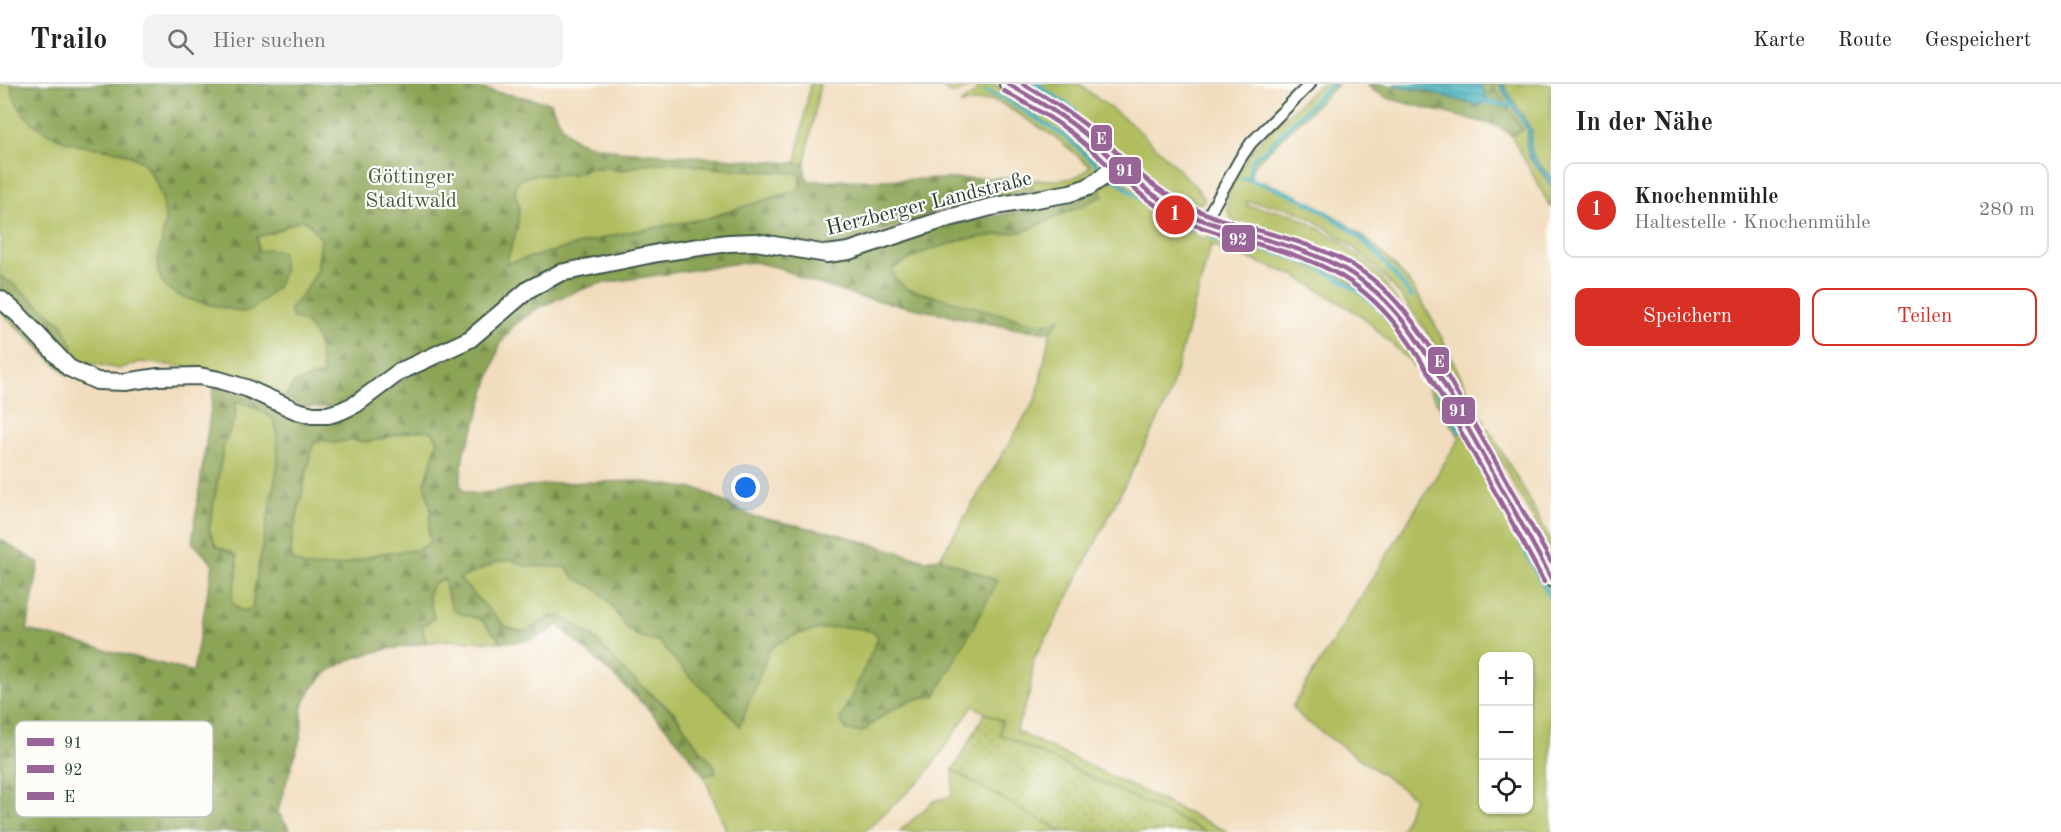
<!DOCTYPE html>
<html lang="de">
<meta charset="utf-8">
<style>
body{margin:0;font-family:"Old Standard TT",serif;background:#f2f2f2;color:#222}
.controls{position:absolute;right:18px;bottom:18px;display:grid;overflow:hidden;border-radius:12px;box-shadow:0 2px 4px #0004}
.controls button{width:54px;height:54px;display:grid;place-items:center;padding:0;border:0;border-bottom:2px solid #e0e0e0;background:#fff;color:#222;font:30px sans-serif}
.you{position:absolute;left:746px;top:404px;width:21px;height:21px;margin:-15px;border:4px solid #fff;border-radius:50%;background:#1a73e8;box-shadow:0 0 0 9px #1a73e833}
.badge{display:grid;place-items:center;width:39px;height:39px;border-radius:50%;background:#d93025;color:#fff;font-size:20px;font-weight:700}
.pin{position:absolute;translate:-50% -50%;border:3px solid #fff;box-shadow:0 2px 6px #0006}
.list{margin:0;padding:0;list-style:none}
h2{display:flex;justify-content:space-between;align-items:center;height:78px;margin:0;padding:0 24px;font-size:26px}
h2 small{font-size:20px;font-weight:400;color:#767676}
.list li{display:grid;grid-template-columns:39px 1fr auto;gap:18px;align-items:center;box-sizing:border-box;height:96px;margin:0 12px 12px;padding:0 12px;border:2px solid #e0e0e0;border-radius:12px}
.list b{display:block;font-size:22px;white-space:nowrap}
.list p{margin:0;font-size:20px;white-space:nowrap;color:#767676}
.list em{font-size:20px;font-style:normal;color:#767676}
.actions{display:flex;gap:12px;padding:18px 24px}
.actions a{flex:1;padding:14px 0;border:2px solid #d93025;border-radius:12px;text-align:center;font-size:21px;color:#d93025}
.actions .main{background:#d93025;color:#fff}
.icon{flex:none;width:33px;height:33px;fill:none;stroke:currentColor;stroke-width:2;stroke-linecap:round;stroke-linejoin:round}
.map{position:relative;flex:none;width:1551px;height:748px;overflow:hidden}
header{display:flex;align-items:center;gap:36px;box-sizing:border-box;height:84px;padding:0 30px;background:#fff;border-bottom:2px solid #e0e0e0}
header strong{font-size:28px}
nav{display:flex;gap:33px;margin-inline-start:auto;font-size:21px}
.search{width:420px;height:54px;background:#f2f2f2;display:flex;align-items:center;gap:15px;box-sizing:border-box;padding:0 21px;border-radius:12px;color:#767676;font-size:22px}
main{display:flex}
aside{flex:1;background:#fff}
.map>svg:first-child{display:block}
</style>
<header>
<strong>Trailo</strong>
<div class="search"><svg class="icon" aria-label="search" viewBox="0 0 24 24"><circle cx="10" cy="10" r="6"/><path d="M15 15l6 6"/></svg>Hier suchen</div>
<nav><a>Karte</a><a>Route</a><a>Gespeichert</a></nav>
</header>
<main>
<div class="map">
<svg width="1551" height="748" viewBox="0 0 1551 748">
<defs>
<pattern id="forest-firs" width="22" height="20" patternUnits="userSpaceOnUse" patternTransform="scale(1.5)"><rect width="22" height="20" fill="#8ca456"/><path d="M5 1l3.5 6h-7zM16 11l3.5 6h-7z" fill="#728748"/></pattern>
<pattern id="garden-dots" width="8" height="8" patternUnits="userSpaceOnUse" patternTransform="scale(1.5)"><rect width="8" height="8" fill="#b1bd5f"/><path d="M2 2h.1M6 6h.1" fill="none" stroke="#8f9b4f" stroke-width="1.8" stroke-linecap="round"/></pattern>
<pattern id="water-rules" width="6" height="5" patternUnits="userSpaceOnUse" patternTransform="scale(1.5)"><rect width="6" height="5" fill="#3faebb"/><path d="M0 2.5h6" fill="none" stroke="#348f99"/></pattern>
</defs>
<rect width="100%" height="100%" fill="#fdfcf7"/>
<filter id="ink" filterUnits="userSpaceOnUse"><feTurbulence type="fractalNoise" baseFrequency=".0167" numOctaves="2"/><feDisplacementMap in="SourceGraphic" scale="12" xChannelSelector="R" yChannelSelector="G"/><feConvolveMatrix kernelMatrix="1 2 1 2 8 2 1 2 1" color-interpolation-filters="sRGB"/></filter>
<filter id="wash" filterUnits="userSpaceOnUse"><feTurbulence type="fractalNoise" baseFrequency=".008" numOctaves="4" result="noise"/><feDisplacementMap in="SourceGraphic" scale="24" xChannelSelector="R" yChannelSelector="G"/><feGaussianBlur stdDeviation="1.35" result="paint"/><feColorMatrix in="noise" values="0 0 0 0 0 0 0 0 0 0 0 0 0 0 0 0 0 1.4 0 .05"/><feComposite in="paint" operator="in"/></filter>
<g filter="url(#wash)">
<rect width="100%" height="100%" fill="#f1ddbe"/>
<g fill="#b1bd5f" stroke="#687d4a" stroke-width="1.5" fill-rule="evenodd">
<path d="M0,0h11l1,8 20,31 45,22 43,6 24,12 13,21 7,21 1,16 -7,48 6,15 10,9 10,4 57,15 17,-60 -1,-15 17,-5 28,-13 8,5 11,15c-3,37 -8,44 -32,72 5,9 11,7 19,13 13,9 13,36 15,51l-29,8 -9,15 -29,-15 -41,-13 -75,-8 -21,7 -48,-10 -8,-34 -51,-42 -12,-7z"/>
<path d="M810,0h10l-15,80 -9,-1z"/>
<path d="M939,0h32l-2,3 -13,7 -7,-1z"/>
<path d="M981,0h13l41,23 27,18 32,26 3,6v12l-8,10 -27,11 -30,1 -1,-11c19,-1 47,4 59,-14l-35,-29 -54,-34 -10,-3 -31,4 15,-11z"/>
<path d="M1019,0h62c14,15 32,25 48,38 23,20 45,43 67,65l8,10v4c-7,6 -19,5 -27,2z"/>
<path d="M1320,0h18l-85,82 -3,13c63,15 134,64 169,118 25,40 42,85 66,126l-5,2c-41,-74 -81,-154 -157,-199 -10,-6 -20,-13 -32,-17 -14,-4 -31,-6 -45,-7l2,4 45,8 46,26 40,35 30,43 -139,-86 1,-3 -6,-2 -1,3c-10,-3 -23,-1 -30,-8 -18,-17 7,-58 20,-74 17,-21 46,-44 66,-64z"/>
<path d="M1493,0h58v124l-40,-73 11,-4z"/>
<path d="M673,78l38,6 83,5 6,2v12l-3,3 -89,28 -89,16 -114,30 12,-35 2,-23 -4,-12v-5l2,-6 5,-5 13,-3 37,-1 19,-6h17l13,3 22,-7z"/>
<path d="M1111,96l14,3 28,19v4l20,13 3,-3 14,9 6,11 8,2 9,-6 88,24 48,25 31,25 17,19 20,29 89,150 45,87v241h-151l14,-35 -111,-78 -11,-12 168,-269 -49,-76 -49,-46 -66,-40 -85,-31 -43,155 -115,226 -19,32 -5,37 -13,36 212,101h-22l-206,-98 1,-13 -28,-15 -49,71 -60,55h-137l-23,-56 11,-3 -1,-8 -19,-22 -21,-31 -47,-38 -33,-37 -32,-20 -12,-1 -22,15h-11l-12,-5 -46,-47 38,-17 15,-3 13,7 41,1c2,3 5,8 9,11 7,5 17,7 24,13 23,21 20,46 58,49l83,85 30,-76c25,-20 78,-29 107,-15l1,5 -38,81 22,12c22,-18 43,-35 73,-36l62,-115 -57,-23 97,-161 13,-65 9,-12 -20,4 -132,-35 -13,-11 -1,-10 33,-17 36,-11 63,-9 78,-35 -4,-8zM1484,572h44v154h-44z"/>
<path d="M235,316l17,6 21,12 4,13 1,33 -24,127 -1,17 -8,3c-26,-6 -6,-25 -8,-40 -1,-6 -4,-13 -6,-19l-15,-6 -7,-16 15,-86 11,-26z"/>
<path d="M1488,344l35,60 28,53v9l-67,-119z"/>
<path d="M430,346l8,10 -13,43 6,27 -2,20 1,13 -13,7 -35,3 -43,13 -33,1 -14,-7 -1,-6 1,-17 21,-94 10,-3 10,3 18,-3 17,2 39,-10z"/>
<path d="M446,494v11l7,22 27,8 22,23 -56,-2 -20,3 -4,-17 12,-7 -6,-25 6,-11z"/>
<path d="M953,686l74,43 37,19h-165l35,-31 18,-5z"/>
</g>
<g fill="url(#forest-firs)" stroke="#567045" stroke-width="1.5" fill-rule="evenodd">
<path d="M11,0h446l94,19c14,40 29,40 68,48l186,13v10l4,7 192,-3 30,2 1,11 -90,18 -23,10 -83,28 -44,-5 -194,17 -263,148h-32l-18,-9 9,-15 29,-9c-4,-25 -3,-48 -30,-56l-4,-8 13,-15 16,-24 3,-32 -11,-15 -8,-5 -28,13 -17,5 1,15 10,-3 14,3 2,19 -7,16 -25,23 -11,2c-18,-6 -50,-9 -66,-19 -9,-4 -17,-15 -17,-25 -1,-15 6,-31 7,-46 1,-16 -9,-48 -22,-59 -18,-16 -43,-13 -65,-18 -31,-8 -63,-27 -67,-61zM673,78l38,6 83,5 6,2v12l-3,3 -89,28 -89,16 -113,30 11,-35 2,-23 -4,-12v-5l2,-6 5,-5 13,-3 37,-1 19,-6h17l13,3 22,-7z"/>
<path d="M1367,0c39,0 74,12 112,22l7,-11 -6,-11h13l30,46 -12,5 -13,-9 -108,-27 -16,-8z"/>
<path d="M1099,104l4,8 -78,35 -63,9 -36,11 -33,17 1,10 13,11 132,35 10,-1 11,-4 -10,13 -33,-3 -158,-32 -53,-17 -26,-12 -26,-6 -22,2 -134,20 -29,10 -33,15 -24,18 -12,17 -24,78 -7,20 -5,8 -4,34 4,7 11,3 82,-11 80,-2 64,9 50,26 87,18 87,26 15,-2 58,23 -63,115c-30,1 -51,18 -73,36l-15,-1 -7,-11 38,-81 -1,-5c-29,-14 -82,-5 -107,15l-30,77 -12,-15 -36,-32 -35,-39c-39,-3 -34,-27 -58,-49 -7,-6 -17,-8 -24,-13 -4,-3 -7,-8 -9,-11l-41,-1 -13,-6 -15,2 -38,17 46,47 12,5h11l22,-15h12l31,21 34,37 46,38 22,31 19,22 2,8 -12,3c-38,-58 -96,-104 -146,-151 -20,14 -31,18 -56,17l-22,-23 -27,-8 -7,-22 -1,-10 -11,4 -6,11 6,25 -12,7 4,17c-46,7 -105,13 -123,63 -3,9 0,19 -2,28 -6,26 -18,52 -23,79l14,19h-292v-293l39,24 -12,67 166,42 20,-108 -21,-22 22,-156 22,6 55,25 77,-15 170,-112 26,-11 33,-8 132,-22h26l41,6 282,-55zM236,317l16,5 21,12 4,13 1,33 -24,127 -1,16 -8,4c-21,-5 -11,-21 -8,-36 1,-6 0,-13 -1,-20l-20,-9 -7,-17 15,-85 11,-26zM430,346l8,10 -13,44 6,26 -2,20 1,13 -13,7 -35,3 -43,13 -33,1 -13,-7 -2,-6 1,-17 21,-94 10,-3 10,3 18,-3 17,2 39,-10z"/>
<path d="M0,192l12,7 51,42 10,22 -7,27 -66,-63z"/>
</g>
<path fill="url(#garden-dots)" stroke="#687d4a" stroke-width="1.5" d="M985,629l17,8 -2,13 206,98h-142l-37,-19 -74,-43z"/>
<g fill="url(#water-rules)" stroke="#2f7678" stroke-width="1.5">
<path d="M1394,0h86l6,11 1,7 -8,4 -60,-17 -17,-1z"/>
<path d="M1499,0h4l29,47c-4,24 3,29 19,46v10c-11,-24 -30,-23 -23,-55 -9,-17 -21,-30 -29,-48z"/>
</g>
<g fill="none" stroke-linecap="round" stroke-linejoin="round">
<g stroke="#3faebb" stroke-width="4">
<path d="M1035,0l41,26"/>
<path d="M986,7l25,11 55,35 38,34"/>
<path d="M1487,18l26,4"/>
<path d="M1110,92l50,38 32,17"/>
<path d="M1242,94c49,11 97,37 132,73 14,14 26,31 38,46"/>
<path d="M1250,96c-1,-12 -1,-22 12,-27l70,-69"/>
<path d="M1212,155c60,9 122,26 167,70 34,34 57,81 81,123"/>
<path d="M1477,378l74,137"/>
</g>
</g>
</g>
<g filter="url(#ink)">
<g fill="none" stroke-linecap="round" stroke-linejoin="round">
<g stroke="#3e5549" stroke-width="14">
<path id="street" d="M1204,139l36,-64 11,-16 59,-59"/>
</g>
<g stroke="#3e5549" stroke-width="20">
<g id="secondary">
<path d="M1008,0c26,15 53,30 76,49 28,23 51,51 82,70 55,34 122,34 178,66 62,35 92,104 126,163 27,48 55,97 81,146"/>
<path d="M0,215l18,15 51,54 28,13 28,1 33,-5 41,-1 20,4 27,8 51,23 16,4h15l13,-4 15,-7 43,-32 71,-33 59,-50 31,-16 98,-20 70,-10 28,-1 71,12 22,-3 96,-32 46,-12 79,-14 18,-6 15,-10 13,-14"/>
</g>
</g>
<use href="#street" stroke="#fff" stroke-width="10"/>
<use href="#secondary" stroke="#fff" stroke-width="16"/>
<g stroke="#fdfcf7" stroke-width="9">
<path id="bus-1" d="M1008,0c26,15 53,30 76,49 28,23 52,53 84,71 54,31 119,34 174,64 65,35 97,109 132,171 26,46 52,92 77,139"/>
</g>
<g stroke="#fdfcf7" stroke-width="9">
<path id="bus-2" d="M1004,7c26,15 53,29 76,49 28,23 52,51 83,70 55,32 123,33 178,66 61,36 91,104 124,163 27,47 54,95 79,143"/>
</g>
<g stroke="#fdfcf7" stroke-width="9">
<path id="bus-3" d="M1023,0c26,15 52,31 75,51 24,21 45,46 73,62 54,32 119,35 174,64 66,35 98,109 133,170 25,43 49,87 73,131"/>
</g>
<use href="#bus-1" stroke="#996498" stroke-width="4.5"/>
<use href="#bus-2" stroke="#996498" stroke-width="4.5"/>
<use href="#bus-3" stroke="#996498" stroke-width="4.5"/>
</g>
</g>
<g text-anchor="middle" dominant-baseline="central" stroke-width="4.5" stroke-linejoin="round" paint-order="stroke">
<g font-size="21" fill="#445d3f" stroke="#fdfcf7">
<text x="411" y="93">Göttinger<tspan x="411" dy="24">Stadtwald</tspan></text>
</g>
<g font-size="21" fill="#1f3d34" stroke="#fdfcf7">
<text transform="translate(929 120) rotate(-14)">Herzberger Landstraße</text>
</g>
</g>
<rect x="15" y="637" width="198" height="96" rx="9" fill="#fdfcf7" stroke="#bac3bc" stroke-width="1.5"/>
<rect x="27" y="654" width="27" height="8" fill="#996498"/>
<rect x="27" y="681" width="27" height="8" fill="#996498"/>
<rect x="27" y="708" width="27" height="8" fill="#996498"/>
<g font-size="16" fill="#1f3d34">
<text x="64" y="664">91</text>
<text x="64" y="691">92</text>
<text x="64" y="718">E</text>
</g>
<g stroke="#fdfcf7" stroke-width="2">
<rect x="1090" y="40" width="23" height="28" rx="6" fill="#996498"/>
<rect x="1108" y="72" width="34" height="29" rx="6" fill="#996498"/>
<rect x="1221" y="140" width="35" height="29" rx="6" fill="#996498"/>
<rect x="1427" y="262" width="23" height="29" rx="6" fill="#996498"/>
<rect x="1441" y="312" width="35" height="29" rx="6" fill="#996498"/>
</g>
<g font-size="16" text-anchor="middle" font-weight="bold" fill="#fff">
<text x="1101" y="60">E</text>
<text x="1125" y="92">91</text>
<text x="1238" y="161">92</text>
<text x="1439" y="283">E</text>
<text x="1458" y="332">91</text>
</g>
</svg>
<div class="controls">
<button>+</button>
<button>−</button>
<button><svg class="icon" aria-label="locate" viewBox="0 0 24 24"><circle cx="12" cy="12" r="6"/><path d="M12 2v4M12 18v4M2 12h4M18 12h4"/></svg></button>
</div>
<div class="you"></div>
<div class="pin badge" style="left:1175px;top:131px">1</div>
</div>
<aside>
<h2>In der Nähe<small></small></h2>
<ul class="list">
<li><span class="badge">1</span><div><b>Knochenmühle</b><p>Haltestelle · Knochenmühle</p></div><em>280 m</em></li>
</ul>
<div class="actions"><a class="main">Speichern</a><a>Teilen</a></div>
</aside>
</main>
